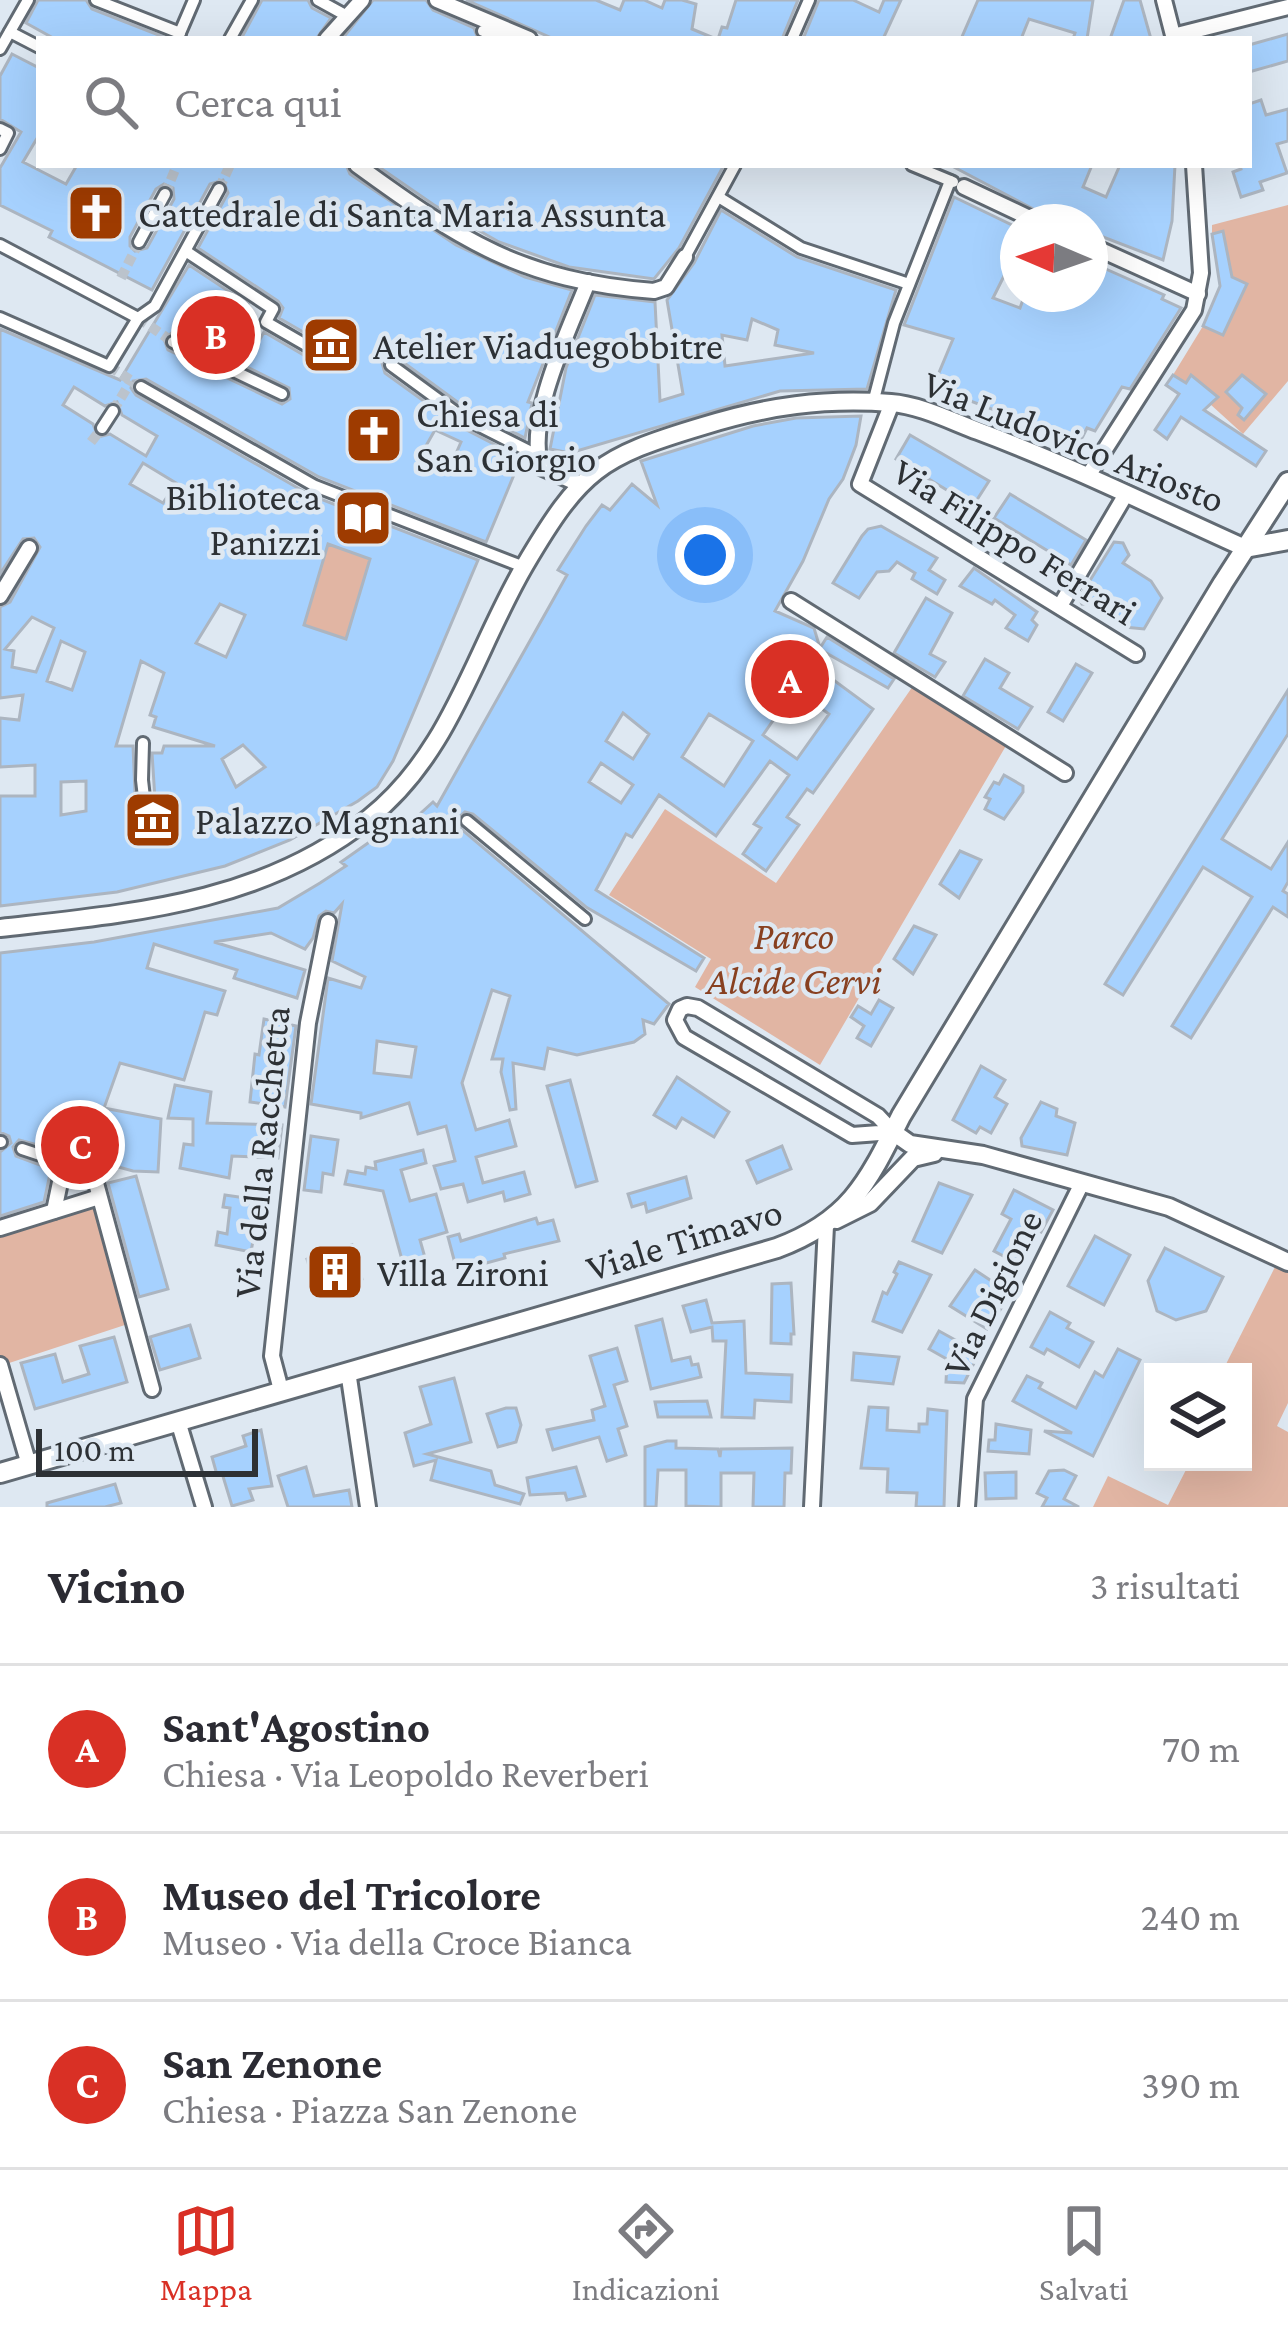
<!DOCTYPE html>
<html lang="it">
<meta charset="utf-8">
<style>
body{margin:0;font-family:"Crimson Pro",serif;background:#f7f7f7;color:#2b2b33}
.controls{position:absolute;right:36px;bottom:36px;display:grid;overflow:hidden;border-radius:0px;box-shadow:0 12px 48px #0002}
.controls button{width:108px;height:108px;display:grid;place-items:center;padding:0;border:0;border-bottom:3px solid #e1e1e2;background:#fff;color:#2b2b33;font:60px sans-serif}
.compass{position:absolute;left:1000px;top:204px;width:108px;height:108px;border-radius:50%;background:#fff;box-shadow:0 12px 48px #0002;rotate:272deg}
.scale{position:absolute;left:36px;bottom:30px;width:222px;box-sizing:border-box;padding-left:12px;border:6px solid #2d3135;border-top:0;font-size:33px;line-height:42px;white-space:nowrap;color:#2d3135;-webkit-text-stroke:9px #dee8f2;paint-order:stroke}
.you{position:absolute;left:705px;top:555px;width:42px;height:42px;margin:-30px;border:9px solid #fff;border-radius:50%;background:#1a73e8;box-shadow:0 0 0 18px #1a73e833}
.badge{display:grid;place-items:center;width:78px;height:78px;border-radius:50%;background:#d93025;color:#fff;font-size:39px;font-weight:700}
.pin{position:absolute;translate:-50% -50%;border:6px solid #fff;box-shadow:0 3px 12px #0006}
.list{margin:0;padding:0;list-style:none}
h2{display:flex;justify-content:space-between;align-items:center;height:156px;margin:0;padding:0 48px;font-size:51px}
h2 small{font-size:39px;font-weight:400;color:#7c7c81}
.list li{display:grid;grid-template-columns:78px 1fr auto;gap:36px;align-items:center;box-sizing:border-box;height:168px;padding:0 48px;border-top:3px solid #e1e1e2}
.list b{display:block;font-size:45px;white-space:nowrap}
.list p{margin:0;font-size:39px;white-space:nowrap;color:#7c7c81}
.list em{font-size:39px;font-style:normal;color:#7c7c81}
.icon{flex:none;width:66px;height:66px;fill:none;stroke:currentColor;stroke-width:2;stroke-linecap:round;stroke-linejoin:round}
.map{position:relative;flex:none;width:1288px;height:1507px;overflow:hidden}
.search{position:absolute;background:#fff;box-shadow:0 12px 48px #0002;left:36px;right:36px;top:36px;height:132px;display:flex;align-items:center;gap:30px;box-sizing:border-box;padding:0 42px;border-radius:0px;color:#7c7c81;font-size:45px}
.sheet{height:660px;background:#fff}
nav{display:flex;justify-content:space-around;align-items:center;box-sizing:border-box;height:168px;border-top:3px solid #e1e1e2;background:#fff;font-size:33px;color:#7c7c81}
nav a{display:grid;justify-items:center;gap:6px}
nav .on{color:#d93025}
.map>svg:first-child{display:block}
</style>
<div class="map">
<svg width="1288" height="1507" viewBox="0 0 1288 1507">
<rect width="100%" height="100%" fill="#dee8f2"/>
<g fill="#e1b5a3">
<path d="M1288,205v176l-45,53 -33,-30 7,-6 -44,-23 30,-49 20,9 24,-51 -15,-7 -9,-45 -11,2v-9z"/>
<path d="M328,544l42,15 -24,80 -42,-14z"/>
<path d="M913,686l94,58 -187,321 -125,-78 16,-28 -102,-64 56,-86 111,74z"/>
<path d="M99,1197l35,125 -134,44v-138z"/>
<path d="M1275,1267l13,6v130l-11,23 11,6v75h-195l15,-31 60,29 22,-43h53v-90h-21z"/>
</g>
<g fill="#a6d1fe" stroke="#acb5c0" stroke-width="3" fill-rule="evenodd">
<path d="M38,0h48l6,9 77,30h-114l-29,-16z"/>
<path d="M262,0h46l4,8 19,10 -15,21h-75z"/>
<path d="M373,0h53l7,10 41,18 4,11h-136z"/>
<path d="M466,0h130l24,10 4,-10h20l18,8 3,-8h17l14,4 -4,25 24,10h-162z"/>
<path d="M736,0h62l-16,39h-64l4,-12 5,1z"/>
<path d="M819,0h34l26,12 5,-12h17l-18,39h-80z"/>
<path d="M978,0h115l-6,39h-14l2,-6 -46,-14 -8,20h-60z"/>
<path d="M1124,0h16l11,39h-41z"/>
<path d="M1288,34v27l-39,11v-27z"/>
<path d="M12,54l27,14v67l-16,27 43,22 11,-19h269l4,9 106,71 69,32 47,13 -44,112 4,1 -7,35 -58,-29 -71,-52 -8,-1 -6,7 3,10 72,52 64,33 -35,84 -167,-65 -173,-98 -13,2 -2,7 5,7 174,100 168,65 -85,201 -16,26 -19,14 -68,39 -65,26 -108,26 -117,14v-110h35v-31l-35,2v-49l19,2 4,-25 -23,3v-91l10,-5 30,-55 -6,-9 -11,1 -23,35v-245l120,51 69,-115 59,39 -30,49 -45,-21 -9,7 4,11 114,54 8,-5 -1,-11 -44,-22 19,-34 43,25 10,-1 4,-7 -4,-9 -38,-22 4,-10 -5,-7 -80,-53 30,-55 -5,-13 -13,4 -58,106 -103,-53 3,-6 -52,-26v-37l21,-36 -21,-13v-43zM164,184l9,4 1,11 -27,49 -12,3 -5,-5v-9l26,-48zM74,387l31,19 12,-4 5,13 35,21 -11,20 -36,-22 -12,3 -5,-13 -30,-19zM435,430l26,12 -10,23 -28,-14zM143,463l33,20 -13,20 -33,-19zM328,544l42,15 -24,80 -42,-14zM220,604l25,11 -19,42 -30,-14zM32,617l22,11 -18,44 -24,-5 2,-16 -9,-2zM61,641l24,11 -13,38 -25,-9zM141,661l23,12 -14,42 6,2 -3,10 62,19h-51l-2,7h-10l4,62 -10,10 -10,-9 -3,-70h-17zM243,745l22,22 -29,20 -14,-28zM86,781v30l-25,4v-33z"/>
<path d="M1261,100l5,15 22,-6v32l-11,3 10,29 -27,9 3,8 -22,7 -8,-25 8,-3 -1,-4h9v-61z"/>
<path d="M376,165h348l-45,83 -25,31 -85,-12 -70,-25 -65,-37z"/>
<path d="M950,165h142l-9,22 23,10 14,-32h55l-3,56 -9,39 -73,-28v-10h-32z"/>
<path d="M954,197l64,31v51l-13,-5 -12,24 27,10 5,-14h65v-32l74,33 -2,4 19,9 -51,81 -8,-2 -27,44 -8,-3 -7,14 -147,-55 20,-48 -49,-14z"/>
<path d="M721,210l76,47 99,33 -29,99 -87,2 -210,62 -20,-4 16,-81 29,-73 60,7 5,99 23,-7 -16,-94 27,-37zM752,319l26,11 -3,15 39,8 -89,13 -3,-31 25,5z"/>
<path d="M1223,231l9,46 15,7 -24,51 -20,-9 17,-40 -8,-52z"/>
<path d="M1173,375l13,8 5,-8 27,22 -14,13 62,41 -10,15 -75,-49 -14,22 -12,-9 24,-36 -13,-9z"/>
<path d="M1242,375l24,19 -22,26 -6,-5 4,-7 -16,-16z"/>
<path d="M861,416l-5,29 -13,34 -14,20 -26,62 -28,50 39,17 6,20 7,-11 67,42 -6,9 -90,-51 -8,11 83,61 -60,84 -6,-4 -20,28 12,8 -33,46 -23,-17 18,-26 -7,-4 35,-49 -19,-14 -54,75 -57,-41 -27,42 -6,-3 -30,56 108,68 -8,13 -110,-64 -113,-93 -8,-2 -7,6 3,11 208,175 -15,20 -11,-4 2,14 -11,8 -57,13 -29,-7 -4,21 -31,-6 3,46 -6,1 -9,-38 2,-13h-11l18,-63 -18,-6 -30,93 14,47 33,-10 7,26 -40,11 7,26 41,-11 6,22 -25,7 -2,-9 -35,10 -5,-18 -22,5 -7,-23 21,-5 -9,-35 -28,8 -9,-31 -48,15v-5l-50,-9 17,-126 33,10 4,-11 -33,-16 10,-57 -8,9 -8,-2 -7,5 -6,22 -8,11 -34,-16 -57,9 91,28 -8,28 -63,-20 3,-8 -83,-26 -7,24 78,23 -8,24 -12,-3 -21,68 -64,-17 -16,45 57,11 -3,53 -25,-1 -114,-31 -6,7 3,9 35,13 -7,33 -44,14v-64l11,-9 -2,-7 -9,-4v-179l94,-11 184,-34 42,-25 26,-17 -5,-4 27,-19 25,-15 7,4 33,-30 4,4 130,-231 -9,-5 28,-44 16,-21 8,5 22,-26 25,21 -16,-44 112,-35 43,-8zM795,689l34,25 -32,45 -34,-24zM623,713l26,21 -16,25 -27,-18zM709,714l44,27 -29,45 -42,-29zM601,763l32,22 -12,18 -32,-21zM377,1041l39,6 -5,30 -37,-4z"/>
<path d="M910,435l79,46 -16,25 -77,-47z"/>
<path d="M1010,494l76,46 -15,25 -77,-47z"/>
<path d="M881,526l56,32 -8,12 16,10 -8,14 -25,-15 3,-6 -18,-11 -8,9 -12,1 -18,26 -26,-15 29,-47 6,-7z"/>
<path d="M1114,542l9,1 6,12 -6,8 28,18 11,17 -18,31 -20,-2 -22,-13 -6,-9 -14,-1 -3,-6z"/>
<path d="M974,568l63,44 -5,8 5,5 -9,16 -22,-13 9,-13 -20,-15 -3,4 -32,-18z"/>
<path d="M926,598l26,15 -22,41 15,8 -10,15 -41,-24z"/>
<path d="M985,659l24,14 -9,15 32,19 -14,22 -55,-33z"/>
<path d="M1076,664l16,9 -29,48 -15,-9z"/>
<path d="M1288,690v44l-66,105 49,30 17,-27v40l-5,9 5,3v23l-15,-10 -82,131 -19,-12 80,-129 -49,-30 -80,128 -18,-11z"/>
<path d="M1004,775l19,11v6l-19,27 -19,-10 5,-10 -5,-2 9,-15 5,2z"/>
<path d="M960,851l21,9 -22,38 -19,-14z"/>
<path d="M914,926l22,9 -23,39 -19,-15z"/>
<path d="M879,1000l14,8 -22,38 -14,-8 7,-12 -13,-9 7,-11 13,8z"/>
<path d="M264,1019l32,7 -11,81 -35,-5 5,-48 4,1z"/>
<path d="M981,1066l24,14 -10,17 12,7 -16,29 -11,-6 -4,6 -23,-13z"/>
<path d="M677,1077l52,35 -15,25 -32,-19 -6,10 -22,-13z"/>
<path d="M570,1080l27,101 -21,6 -29,-101z"/>
<path d="M175,1085l36,7 -4,31 75,2 -4,33 -46,-2 -3,22 -49,-10 4,-24 9,1v-26l-25,-1z"/>
<path d="M1041,1102l16,7 -1,7 19,7 -8,32 -45,-9 -1,-8z"/>
<path d="M311,1136l27,4 -5,35 -10,-2 -2,19 -17,-2z"/>
<path d="M782,1146l9,23 -34,14 -10,-22z"/>
<path d="M423,1150l3,13 -25,7 9,31 26,-7 11,38 -27,8 11,39 -22,6 -26,-94 -38,-7 3,-13 17,3 1,-7 10,2 -1,-7z"/>
<path d="M136,1176l32,113 -29,8 -31,-114z"/>
<path d="M686,1177l5,21 -44,14 -2,-9 -13,4 -4,-13z"/>
<path d="M939,1183l33,12 -30,58 -29,-12z"/>
<path d="M1014,1190l39,20 -12,22 -8,-4 -18,34 -21,-11 17,-32 -9,-5z"/>
<path d="M225,1195l35,5 -9,52 -35,-7 2,-13 9,2 3,-26 -7,-1z"/>
<path d="M536,1218l2,6 15,-4 6,21 -55,13 1,4 -48,13 -9,-34 11,-3 2,7z"/>
<path d="M1095,1236l35,19 -26,50 -36,-19z"/>
<path d="M352,1245l10,34 -45,14 -10,-34 22,-11 1,4z"/>
<path d="M1165,1248l58,29 -17,34 -30,9 -19,-9 -9,-30z"/>
<path d="M899,1262l32,13 -29,57 -29,-11 10,-29 4,2 10,-20 -3,-2z"/>
<path d="M975,1270l36,24 -24,35 -37,-23z"/>
<path d="M791,1283l3,51h-3v10l-20,-1 1,-59z"/>
<path d="M706,1300l6,23 32,-2 2,52 46,2 -1,27 -36,-2 -1,18 -32,-1 4,-76h-13l-1,-14 -21,5 -8,-26z"/>
<path d="M1050,1312l20,11 -3,5 26,14 -14,25 -32,-18 -3,5 -13,-7z"/>
<path d="M662,1319l10,42 18,-4 2,8 6,-1 3,13 -50,12 -15,-63z"/>
<path d="M190,1325l10,33 -40,12 -10,-33z"/>
<path d="M939,1331l40,22 -15,30 -18,-1 1,-20h5l-23,-13z"/>
<path d="M114,1337l13,45 -92,27 -14,-46 34,-9 8,28 26,-8 -9,-28z"/>
<path d="M617,1348l10,33 -13,4 13,41 -9,3 8,26 -19,6 -8,-24 -46,13 -6,-20 47,-10 -2,-10 13,-4 -15,-50z"/>
<path d="M1118,1349l22,11 -47,96 -49,-25 28,2 -59,-32 14,-25 15,7 -3,5 37,20 19,-36 8,5z"/>
<path d="M854,1353l45,4 -6,27 -41,-4z"/>
<path d="M454,1378l17,64 -44,12 64,17 4,14 29,9 -4,10 -89,-24 5,-20 -22,6 -9,-33 26,-9 -11,-37z"/>
<path d="M707,1401l4,16h-53l-3,-15z"/>
<path d="M869,1407l19,1 -1,22 32,2v-8h8l1,-15 19,2 -3,96h-28l1,-14 -30,-1 1,-23 -27,-1z"/>
<path d="M506,1408h10l5,17 -5,17 -18,5 -11,-33z"/>
<path d="M996,1424l35,6 -2,24 -41,-3 1,-11h6z"/>
<path d="M261,1430l11,56 -23,3 4,11 -21,6 -10,-33 -5,2 -5,-18 34,-11 -3,-10z"/>
<path d="M667,1441h9v7l42,1 2,8 1,-8 71,-1 -1,25h-6l-1,34h-31l1,-34h-33v34l-35,-1v-36h-28l-2,37h-11v-60z"/>
<path d="M306,1467l8,29 35,-6 3,17h-64l-10,-31z"/>
<path d="M576,1467l9,29 -18,4 -2,-7 -35,2 -3,-17z"/>
<path d="M1064,1470l12,6 -12,23 15,8h-37l5,-9 -10,-5 12,-22z"/>
<path d="M1016,1472v26l-30,1 -1,-26z"/>
<path d="M115,1484l6,19 -16,4h-58v-4z"/>
</g>
<g fill="none" stroke-linecap="round" stroke-linejoin="round">
<g stroke="#bbc3cc" stroke-width="10" stroke-dasharray="10 5" stroke-linecap="butt">
<path d="M219,189l11,-24"/>
<path d="M165,194l12,-29"/>
<path d="M121,278l18,-36"/>
<path d="M138,318l35,24"/>
<path d="M109,366l32,21"/>
<path d="M113,411l18,-30"/>
<path d="M91,442l11,-14"/>
</g>
<g stroke="#616a73" stroke-width="16">
<g id="pedestrian">
<path d="M96,0l84,33"/>
<path d="M318,0l29,16"/>
<path d="M483,31l19,8"/>
<path d="M10,32l29,15"/>
<path d="M179,35l15,-35"/>
<path d="M230,39l22,-39"/>
<path d="M792,39l17,-39"/>
<path d="M0,49l28,-49"/>
<path d="M0,129l8,4 -8,16"/>
<path d="M912,165l41,17"/>
<path d="M720,198l81,50 108,36"/>
<path d="M139,242l26,-48"/>
<path d="M0,245l138,73"/>
<path d="M187,252l86,57 -7,13 45,26"/>
<path d="M685,257l50,-92"/>
<path d="M0,318l109,48 29,-48 17,-12 64,-117"/>
<path d="M173,342l109,52"/>
<path d="M391,365l71,52 75,38"/>
<path d="M141,387l174,99 209,81"/>
<path d="M873,403l21,-80 56,-142"/>
<path d="M102,428l11,-17"/>
<path d="M143,743l-1,37 4,35"/>
<path d="M467,821l118,98"/>
<path d="M0,1142h1"/>
<path d="M22,1149l42,14"/>
</g>
</g>
<g stroke="#616a73" stroke-width="20">
<g id="minor">
<path d="M437,0l92,39"/>
<path d="M1164,0l10,39"/>
<path d="M1173,36l115,-29"/>
<path d="M327,39l35,-39"/>
<path d="M357,165c103,75 165,116 297,126l12,-4 19,-30"/>
<path d="M964,187l74,35"/>
<path d="M1090,245l108,49"/>
<path d="M892,403l-32,81 276,170"/>
<path d="M1088,476l106,-166 7,-37 -7,-108"/>
<path d="M579,484l-38,-17c-16,-48 29,-139 47,-185"/>
<path d="M0,596l29,-48"/>
<path d="M791,601l274,172"/>
<path d="M1060,606l66,-112"/>
<path d="M687,1006l11,2 180,108 15,16 -41,3 -168,-98 -9,-17 5,-11z"/>
<path d="M54,1211l10,-48 29,9 59,217"/>
<path d="M0,1228l99,-31"/>
<path d="M0,1365l29,100"/>
<path d="M348,1371l20,136"/>
<path d="M281,1390l-9,-34 36,-333 20,-101"/>
<path d="M178,1421l26,86"/>
<path d="M812,1507l14,-281"/>
<path d="M967,1507l8,-108 107,-216"/>
</g>
</g>
<g stroke="#616a73" stroke-width="22">
<g id="tertiary">
<path d="M0,928c131,-15 261,-24 369,-110 82,-65 105,-166 156,-253 56,-95 74,-108 178,-139 64,-20 121,-28 188,-23 29,2 60,18 87,28 91,34 178,77 267,117"/>
<path d="M893,1132l17,12 73,11 186,52 119,55"/>
<path d="M836,1220l34,-17 43,-45 21,-5"/>
</g>
</g>
<g stroke="#616a73" stroke-width="24">
<g id="secondary">
<path d="M1245,548l43,-8"/>
<path d="M0,1473l777,-225c73,-27 91,-66 124,-132l322,-533 65,-101"/>
</g>
</g>
<use href="#pedestrian" stroke="#fff" stroke-width="10"/>
<use href="#minor" stroke="#fff" stroke-width="14"/>
<use href="#tertiary" stroke="#fff" stroke-width="16"/>
<use href="#secondary" stroke="#fff" stroke-width="18"/>
</g>
<defs>
<g id="church-square" transform="scale(3)"><rect x="-9" y="-9" width="18" height="18" rx="4" fill="#9e3b00" stroke="#dee8f2"/><path d="M-1.2-6h2.4v3.5h3.3v2.4h-3.3V6h-2.4V-.1h-3.3v-2.4h3.3Z" fill="#fff"/></g>
<g id="museum-square" transform="scale(3)"><rect x="-9" y="-9" width="18" height="18" rx="4" fill="#9e3b00" stroke="#dee8f2"/><path d="M0-6L6-3V-2H-6V-3ZM-5-1h2V3h-2ZM-1-1h2V3h-2ZM3-1h2V3H3ZM-6 4H6V6H-6Z" fill="#fff"/></g>
<g id="library-square" transform="scale(3)"><rect x="-9" y="-9" width="18" height="18" rx="4" fill="#9e3b00" stroke="#dee8f2"/><path d="M-6-4Q-3-5.5-.7-3.5V5Q-3 3-6 4ZM6-4Q3-5.5 .7-3.5V5Q3 3 6 4Z" fill="#fff"/></g>
<g id="building-square" transform="scale(3)"><rect x="-9" y="-9" width="18" height="18" rx="4" fill="#9e3b00" stroke="#dee8f2"/><path d="M-4-6H4V6H1V3H-1V6H-4ZM-2.5-4.3h1.7v1.8h-1.7ZM.8-4.3h1.7v1.8H.8ZM-2.5-1h1.7V.8h-1.7ZM.8-1h1.7V.8H.8Z" fill="#fff"/></g>
</defs>
<g fill-rule="evenodd">
<use href="#church-square" x="96" y="213"/>
<use href="#museum-square" x="331" y="345"/>
<use href="#church-square" x="374" y="435"/>
<use href="#library-square" x="363" y="518"/>
<use href="#museum-square" x="153" y="820"/>
<use href="#building-square" x="335" y="1272"/>
</g>
<g text-anchor="middle" dominant-baseline="central" stroke-width="9" stroke-linejoin="round" paint-order="stroke">
<g font-size="39" fill="#2d3135" stroke="#dee8f2" text-anchor="start">
<text x="138" y="213">Cattedrale di Santa Maria Assunta</text>
<text x="373" y="345">Atelier Viaduegobbitre</text>
<text x="416" y="413">Chiesa di<tspan x="416" dy="45">San Giorgio</tspan></text>
<text x="321" y="496" text-anchor="end">Biblioteca<tspan x="321" dy="45">Panizzi</tspan></text>
<text x="195" y="820">Palazzo Magnani</text>
<text x="377" y="1272">Villa Zironi</text>
</g>
<g font-size="39" fill="#2d3135" stroke="#dee8f2">
<text transform="translate(1074 441) rotate(22)">Via Ludovico Ariosto</text>
<text transform="translate(1015 541) rotate(32)">Via Filippo Ferrari</text>
<text transform="translate(261 1152) rotate(-84)">Via della Racchetta</text>
<text transform="translate(684 1239) rotate(-17)">Viale Timavo</text>
<text transform="translate(992 1293) rotate(-64)">Via Digione</text>
</g>
<g font-size="39" font-style="italic" fill="#884020" stroke="#dee8f2">
<text x="794" y="935">Parco<tspan x="794" dy="45">Alcide Cervi</tspan></text>
</g>
</g>
</svg>
<div class="controls">
<button><svg class="icon" aria-label="layers" viewBox="0 0 24 24"><path d="M12 4l9 5-9 5-9-5zM3 14l9 5 9-5"/></svg></button>
</div>
<svg class="compass" viewBox="-18 -18 36 36"><path d="M0-13l5 13h-10z" fill="#e53935"/><path d="M0 13l5-13h-10z" fill="#7c7c81"/></svg>
<div class="scale">100 m</div>
<div class="you"></div>
<div class="pin badge" style="left:790px;top:679px">A</div>
<div class="pin badge" style="left:216px;top:335px">B</div>
<div class="pin badge" style="left:80px;top:1145px">C</div>
<div class="search"><svg class="icon" aria-label="search" viewBox="0 0 24 24"><circle cx="10" cy="10" r="6"/><path d="M15 15l6 6"/></svg>Cerca qui</div>
</div>
<section class="sheet">
<h2>Vicino<small>3 risultati</small></h2>
<ul class="list">
<li><span class="badge">A</span><div><b>Sant'Agostino</b><p>Chiesa · Via Leopoldo Reverberi</p></div><em>70 m</em></li>
<li><span class="badge">B</span><div><b>Museo del Tricolore</b><p>Museo · Via della Croce Bianca</p></div><em>240 m</em></li>
<li><span class="badge">C</span><div><b>San Zenone</b><p>Chiesa · Piazza San Zenone</p></div><em>390 m</em></li>
</ul>
</section>
<nav>
<a class="on"><svg class="icon" aria-label="map" viewBox="0 0 24 24"><path d="M3 6l6-2 6 2 6-2v14l-6 2-6-2-6 2zM9 4v14M15 6v14"/></svg>Mappa</a>
<a><svg class="icon" aria-label="directions" viewBox="0 0 24 24"><path d="M12 3l9 9-9 9-9-9zM9 14v-3h6M13 9l2 2-2 2"/></svg>Indicazioni</a>
<a><svg class="icon" aria-label="saved" viewBox="0 0 24 24"><path d="M7 4h10v16l-5-4-5 4z"/></svg>Salvati</a>
</nav>
